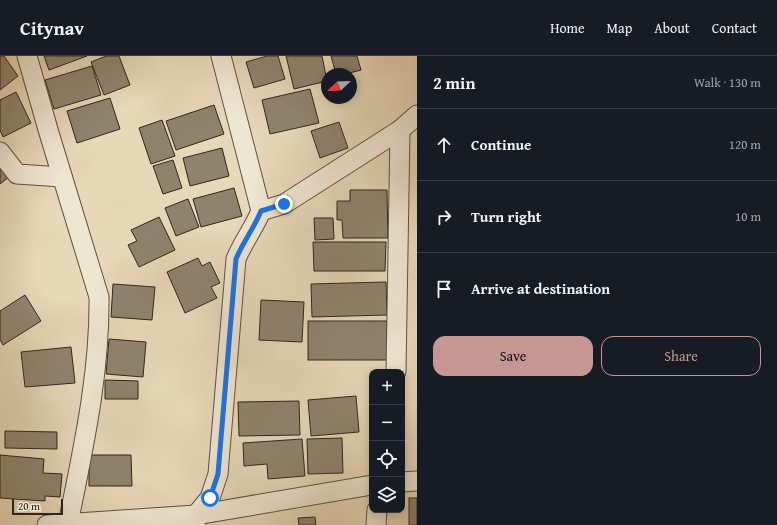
<!DOCTYPE html>
<meta charset="utf-8">
<style>
body{margin:0;font-family:"Gentium Book Plus",serif;background:#20242c;color:#f1f3f6}
.controls{position:absolute;right:12px;bottom:12px;display:grid;overflow:hidden;border-radius:8px;box-shadow:0 2px 10px #0003}
.controls button{width:36px;height:36px;display:grid;place-items:center;padding:0;border:0;border-bottom:1px solid #363941;background:#171b24;color:#f1f3f6;font:20px sans-serif}
.compass{position:absolute;left:321px;top:12px;width:36px;height:36px;border-radius:50%;background:#171b24;box-shadow:0 2px 10px #0003;rotate:247deg}
.scale{position:absolute;left:12px;bottom:10px;width:51px;box-sizing:border-box;padding-left:4px;border:2px solid #2f261d;border-top:0;font-size:11px;line-height:14px;white-space:nowrap;color:#2f261d;-webkit-text-stroke:3px #efe6d1;paint-order:stroke}
.stop{position:absolute;width:12px;height:12px;margin:-9px;border:3px solid #1a73e8;border-radius:50%;background:#fff}
.stop.end{background:#1a73e8;border-color:#fff;box-shadow:0 1px 4px #0008}
.list{margin:0;padding:0;list-style:none}
h2{display:flex;justify-content:space-between;align-items:center;height:52px;margin:0;padding:0 16px;font-size:17px}
h2 small{font-size:13px;font-weight:400;color:#9ea1a6}
.list li{display:grid;grid-template-columns:26px 1fr auto;gap:12px;align-items:center;box-sizing:border-box;height:72px;padding:0 16px;border-top:1px solid #363941}
.list b{display:block;font-size:15px;white-space:nowrap}
.list em{font-size:13px;font-style:normal;color:#9ea1a6}
.actions{display:flex;gap:8px;padding:12px 16px}
.actions a{flex:1;padding:9px 0;border:1px solid #c59692;border-radius:12px;text-align:center;font-size:14px;color:#c59692}
.actions .main{background:#c59692;color:#111}
.icon{flex:none;width:22px;height:22px;fill:none;stroke:currentColor;stroke-width:2;stroke-linecap:round;stroke-linejoin:round}
.map{position:relative;flex:none;width:417px;height:469px;overflow:hidden}
header{display:flex;align-items:center;gap:24px;box-sizing:border-box;height:56px;padding:0 20px;background:#171b24;border-bottom:1px solid #363941}
header strong{font-size:19px}
nav{display:flex;gap:22px;margin-inline-start:auto;font-size:14px}
main{display:flex}
aside{flex:1;background:#171b24}
.map>svg:first-child{display:block}
</style>
<header>
<strong>Citynav</strong>
<nav><a>Home</a><a>Map</a><a>About</a><a>Contact</a></nav>
</header>
<main>
<div class="map">
<svg width="417" height="469" viewBox="0 0 417 469">
<rect width="100%" height="100%" fill="#e7d8b8"/>
<filter id="stains"><feTurbulence type="fractalNoise" baseFrequency=".005" numOctaves="4"/><feColorMatrix values="0 0 0 0 .2 0 0 0 0 .09 0 0 0 0 .02 0 0 0 .5 -.17"/></filter>
<radialGradient id="worn" r=".72"><stop offset=".6" stop-color="#630" stop-opacity="0"/><stop offset="1" stop-color="#630" stop-opacity=".3"/></radialGradient>
<g fill="#8f836e" stroke="#2f261d">
<path d="M0,0h4l14,20 -18,14z"/>
<path d="M44,0h43l-38,14z"/>
<path d="M106,0h13l11,29 -26,10 -13,-33z"/>
<path d="M267,0h11l7,23 -31,9 -8,-26z"/>
<path d="M286,0h36l5,25 -33,8z"/>
<path d="M331,0h26l4,14 -15,4h-10z"/>
<path d="M92,10l9,29 -47,14 -9,-29z"/>
<path d="M310,33l9,34 -49,11 -8,-34z"/>
<path d="M16,36l15,31 -28,14 -3,-7v-30z"/>
<path d="M110,42l10,31 -43,14 -10,-32z"/>
<path d="M214,49l10,29 -48,16 -10,-29z"/>
<path d="M162,64l13,36 -24,8 -12,-36z"/>
<path d="M339,66l9,26 -28,10 -9,-27z"/>
<path d="M222,92l7,28 -39,10 -7,-28z"/>
<path d="M173,104l9,28 -19,6 -10,-28z"/>
<path d="M0,108l9,13 -9,7z"/>
<path d="M234,132l8,28 -41,11 -8,-28z"/>
<path d="M350,134h37l1,48h-45l-1,-18h-5v-19h13z"/>
<path d="M188,143l11,28 -23,9 -11,-28z"/>
<path d="M159,161l16,33 -36,17 -11,-22 9,-4 -6,-11z"/>
<path d="M314,162h19l1,21 -19,1z"/>
<path d="M313,186h73l-1,29h-71z"/>
<path d="M198,202l4,8 8,-4 10,21 -9,4 6,11 -32,15 -18,-41z"/>
<path d="M386,226l1,33 -75,2 -1,-33z"/>
<path d="M113,228l42,3 -3,33 -41,-3z"/>
<path d="M25,239l16,26 -38,24 -3,-5v-29z"/>
<path d="M261,244l43,2 -2,40 -43,-2z"/>
<rect x="308" y="265" width="79" height="39"/>
<path d="M109,283l37,3 -3,35 -37,-3z"/>
<path d="M71,291l4,36 -50,4 -4,-35z"/>
<path d="M105,324l33,1v18h-33z"/>
<path d="M356,340l3,36 -48,4 -3,-36z"/>
<path d="M299,345l1,34 -61,1 -1,-34z"/>
<path d="M5,375l52,1v17l-52,-1z"/>
<path d="M342,382l1,35 -35,1 -1,-35z"/>
<path d="M302,383l3,37 -37,3 -1,-15 -23,2 -1,-23z"/>
<path d="M0,399l44,4 -1,14 19,1 -2,23 -15,-1v5l-45,-3z"/>
<path d="M89,399h42l1,31h-43z"/>
<rect x="409" y="442" width="8" height="27"/>
<path d="M315,461l1,8h-17l-1,-7z"/>
</g>
<g fill="none" stroke-linecap="round" stroke-linejoin="round">
<g stroke="#5d5244" stroke-width="21">
<g id="minor">
<path d="M27,0l22,77 50,164c1,77 -16,152 -31,227"/>
<path d="M0,96l17,22 45,3"/>
<path d="M261,155l23,-7 116,-74 17,-15"/>
<path d="M396,316l4,-242"/>
<path d="M402,426l15,-1"/>
<path d="M47,469l149,-10 176,-30"/>
<path d="M195,469l1,-10 14,-17 8,-24 18,-215c7,-17 18,-31 25,-48l-40,-155"/>
<path d="M376,469l1,-15"/>
</g>
</g>
<use href="#minor" stroke="#efe6d1" stroke-width="19"/>
</g>
<g fill="none" stroke-linecap="round" stroke-linejoin="round">
<path stroke="#1a73e8" stroke-width="5" d="M210,442l8,-24 18,-215c7,-17 18,-31 25,-48l23,-7"/>
</g>
<rect width="100%" height="100%" filter="url(#stains)"/>
<rect width="100%" height="100%" fill="url(#worn)"/>
</svg>
<div class="controls">
<button>+</button>
<button>−</button>
<button><svg class="icon" aria-label="locate" viewBox="0 0 24 24"><circle cx="12" cy="12" r="6"/><path d="M12 2v4M12 18v4M2 12h4M18 12h4"/></svg></button>
<button><svg class="icon" aria-label="layers" viewBox="0 0 24 24"><path d="M12 4l9 5-9 5-9-5zM3 14l9 5 9-5"/></svg></button>
</div>
<svg class="compass" viewBox="-18 -18 36 36"><path d="M0-13l5 13h-10z" fill="#e53935"/><path d="M0 13l5-13h-10z" fill="#9ea1a6"/></svg>
<div class="scale">20 m</div>
<div class="stop" style="left:210px;top:442px"></div>
<div class="stop end" style="left:284px;top:148px"></div>
</div>
<aside>
<h2>2 min<small>Walk · 130 m</small></h2>
<ul class="list">
<li><svg class="icon" aria-label="ahead" viewBox="0 0 24 24"><path d="M12 20V5M6 11l6-6 6 6"/></svg><div><b>Continue</b></div><em>120 m</em></li>
<li><svg class="icon" aria-label="right" viewBox="0 0 24 24"><path d="M7 20v-9h11M14 6l5 5-5 5"/></svg><div><b>Turn right</b></div><em>10 m</em></li>
<li><svg class="icon" aria-label="arrive" viewBox="0 0 24 24"><path d="M6 21V4h12l-3 4 3 4H6"/></svg><div><b>Arrive at destination</b></div></li>
</ul>
<div class="actions"><a class="main">Save</a><a>Share</a></div>
</aside>
</main>
